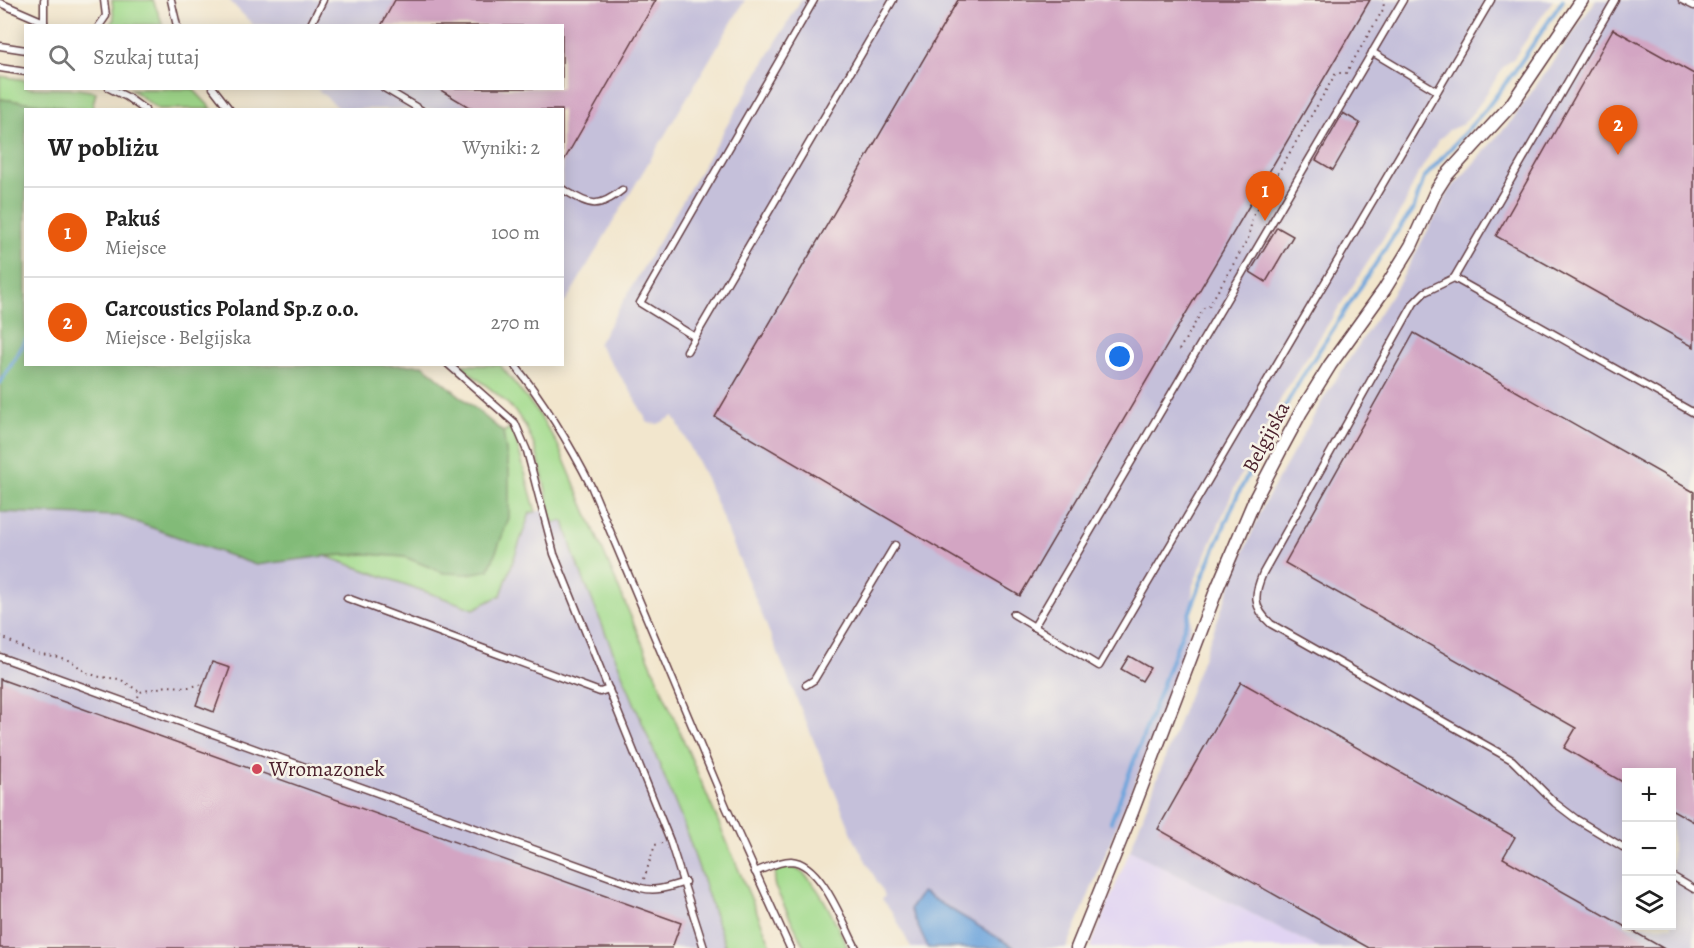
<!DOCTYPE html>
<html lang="pl">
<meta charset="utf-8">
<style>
body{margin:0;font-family:Alegreya,serif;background:#f6f6f6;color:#222}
.controls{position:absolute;right:18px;bottom:18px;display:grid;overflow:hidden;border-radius:0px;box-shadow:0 3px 15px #0003}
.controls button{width:54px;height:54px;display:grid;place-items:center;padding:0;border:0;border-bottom:2px solid #e0e0e0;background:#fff;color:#222;font:30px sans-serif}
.you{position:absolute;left:1120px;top:357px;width:21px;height:21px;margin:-15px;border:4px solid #fff;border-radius:50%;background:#1a73e8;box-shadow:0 0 0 9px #1a73e833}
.badge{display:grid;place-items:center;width:39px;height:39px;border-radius:50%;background:#ea580c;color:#fff;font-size:20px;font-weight:700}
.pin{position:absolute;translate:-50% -50px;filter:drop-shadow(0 2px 3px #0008)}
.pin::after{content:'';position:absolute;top:32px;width:21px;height:18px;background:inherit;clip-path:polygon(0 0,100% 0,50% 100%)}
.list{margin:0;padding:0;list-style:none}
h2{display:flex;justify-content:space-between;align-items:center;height:78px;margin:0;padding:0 24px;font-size:26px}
h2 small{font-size:20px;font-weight:400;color:#767676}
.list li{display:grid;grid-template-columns:39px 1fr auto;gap:18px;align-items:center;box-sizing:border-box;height:90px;padding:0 24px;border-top:2px solid #e0e0e0}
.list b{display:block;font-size:22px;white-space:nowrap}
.list p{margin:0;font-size:20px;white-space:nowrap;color:#767676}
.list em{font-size:20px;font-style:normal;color:#767676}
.icon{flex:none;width:33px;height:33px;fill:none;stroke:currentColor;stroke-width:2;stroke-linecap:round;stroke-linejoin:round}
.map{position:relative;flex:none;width:1694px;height:948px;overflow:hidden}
.search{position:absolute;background:#fff;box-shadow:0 3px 15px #0003;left:24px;top:24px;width:540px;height:66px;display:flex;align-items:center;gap:15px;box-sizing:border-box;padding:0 21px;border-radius:0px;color:#767676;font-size:22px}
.panel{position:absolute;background:#fff;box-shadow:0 3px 15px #0003;left:24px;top:108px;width:540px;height:258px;border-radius:0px}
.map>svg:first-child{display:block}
</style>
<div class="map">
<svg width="1694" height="948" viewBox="0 0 1694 948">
<rect width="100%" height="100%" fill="#f7f3e8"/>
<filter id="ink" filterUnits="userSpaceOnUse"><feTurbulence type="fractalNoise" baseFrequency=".0167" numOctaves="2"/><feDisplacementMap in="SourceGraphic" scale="12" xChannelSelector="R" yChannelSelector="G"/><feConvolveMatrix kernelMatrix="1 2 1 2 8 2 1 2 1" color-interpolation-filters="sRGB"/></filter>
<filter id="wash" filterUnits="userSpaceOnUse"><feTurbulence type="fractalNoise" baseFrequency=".008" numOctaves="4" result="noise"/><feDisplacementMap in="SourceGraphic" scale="24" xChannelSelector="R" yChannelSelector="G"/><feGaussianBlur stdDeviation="1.35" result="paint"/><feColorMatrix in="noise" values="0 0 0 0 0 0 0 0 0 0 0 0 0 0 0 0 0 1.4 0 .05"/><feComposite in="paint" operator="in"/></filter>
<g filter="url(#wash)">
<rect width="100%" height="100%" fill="#f2e6cd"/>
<path fill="#e1d4f3" d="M1130,850l188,98h-228z"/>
<g fill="#c5c0da" fill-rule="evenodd">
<path d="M229,0h516l-180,303 -3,-2v-191l-222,-1 -23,-20 245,-1v-62l-309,-1z"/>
<path d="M801,0h752l-39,58 -10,8 -25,39 -16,19 -14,6 -11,11 -22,37 -12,28 -120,187 -48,91 -43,101 -3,51 -46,124 -77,188h-156l-18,-35 -11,-14 3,-3 -30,-55 -150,-365 -31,-60 -16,8 -10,-1 -18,-33 -32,-46z"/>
<path d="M1596,0h98v948h-376l-188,-98 106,-279 27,-65 62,-110 76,-116 48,-89 63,-71zM1626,772h46v154h-46z"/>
<path d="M576,503l172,445h-748v-436l119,4 137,49 69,-9 149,53 27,-14 29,-82z"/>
</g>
<g fill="#a3db8d" stroke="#767d5c" stroke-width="1.5">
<path d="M112,0h41l10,25h-54l5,-6z"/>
<path d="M0,76l25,4 1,8 52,1 18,3 -4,17c-31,0 -61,-6 -92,-10z"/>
<path d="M131,89h62l19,20h-54z"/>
<path d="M460,365h40l36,45 21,33 215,505h-46l-42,-123 -110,-269 -10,-35 -11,2c-8,-31 -13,-75 -31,-102 -13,-21 -43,-40 -62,-56z"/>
<path d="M510,428l5,9 21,75 -6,1 -29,82 -27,14 -149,-53 43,-2 37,3 39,16 65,-102 -6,-39z"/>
<path d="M784,866c30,-1 52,59 64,82h-43l-30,-61 -1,-5 2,-12z"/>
</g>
<path fill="#82bb78" stroke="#666d52" stroke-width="1.5" d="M0,99l58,7 11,3 -43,1v254l397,1 80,67 6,39v47l-20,52 -21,4 -24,-1 -39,-16 -37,-3 -43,2 -69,9 -137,-49 -119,-4z"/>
<path fill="#6ea5dc" stroke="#5c6284" stroke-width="1.5" d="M922,892l93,56h-87l-18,-39z"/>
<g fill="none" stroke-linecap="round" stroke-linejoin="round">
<g stroke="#6ea5dc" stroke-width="4">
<path d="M0,383l26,-43"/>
<path d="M1111,822l95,-253 31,-73 38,-72 27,-47 91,-140 20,-27 11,-32 62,-69 28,-37 49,-72"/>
</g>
</g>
<g id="blocks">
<g fill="#d3a5c3">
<path d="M395,0h261l-94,164v-54h-88l-37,-22h125v-62h-181z"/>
<path d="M958,0h412l-350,596 -305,-179z"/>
<path d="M1613,29l81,45v273l-198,-111z"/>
<path d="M1343,113l17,10 -27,47 -17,-10z"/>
<path d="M1277,227l16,9 -27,46 -16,-10z"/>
<path d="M1414,333l280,159v330l-23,-13v-37h-45v12l-62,-36 12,-20 -291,-165z"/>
<path d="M1129,656l21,12 -8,13 -21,-12z"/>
<path d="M212,662l18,6 -16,44 -18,-7z"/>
<path d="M0,679l681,244 -9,25h-672z"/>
<path d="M1241,682l274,155 -12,21 160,90h-294l-211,-119z"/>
</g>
</g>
</g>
<g filter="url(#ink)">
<use href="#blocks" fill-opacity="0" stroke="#633d43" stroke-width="1.5"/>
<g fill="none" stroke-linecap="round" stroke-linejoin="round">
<g stroke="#633d43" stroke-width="9">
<g id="lane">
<path d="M44,0v23"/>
<path d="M171,0l6,26"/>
<path d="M1615,0l-161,278 240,135"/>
<path d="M1682,0l12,6"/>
<path d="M0,3l44,19"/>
<path d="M99,26l7,-10 -2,-16"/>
<path d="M310,26l13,-26"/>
<path d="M0,46l26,4"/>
<path d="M1372,52l65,39"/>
<path d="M0,68l26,4"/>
<path d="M109,88l18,9 18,13"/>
<path d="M213,88l17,22"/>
<path d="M384,88l37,22"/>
<path d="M562,189c27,15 34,22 60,1"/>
<path d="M1454,278l-29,14 -11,11 -151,270c-9,21 -11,34 8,51l241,136 43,43 21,16 50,30"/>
<path d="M695,337l-55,-34 174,-303"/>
<path d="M687,351l206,-351"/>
<path d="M448,364l67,59 12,28 27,103 116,287 34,107"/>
<path d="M514,364c31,39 56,80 78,124l135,321 63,139"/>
<path d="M347,598l253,94 9,-3"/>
<path d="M1013,614l86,52 392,-666"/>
<path d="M1034,627l369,-627"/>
<path d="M0,657l641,231c16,4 28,-1 44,-6"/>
<path d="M806,685l8,-5 81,-135"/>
<path d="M755,872c11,-4 24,-11 36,-11 31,2 52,63 65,87"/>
<path d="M1672,876l22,13"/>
</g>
</g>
<g stroke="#633d43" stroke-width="15">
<path id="street" d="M1077,948l55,-136 84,-221 39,-92 25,-48 21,-39 29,-47 54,-75 27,-44 25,-55 9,-14 66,-72 71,-105"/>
</g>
<g stroke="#633d43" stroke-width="2" stroke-dasharray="1.5 4.5" stroke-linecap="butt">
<path d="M1258,207l10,6"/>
<path d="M1179,350l25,-42 5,-2 39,-67 5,-23 83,-143h10l38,-65 -1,-8"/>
<path d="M0,636l31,16 27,5 13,4 16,12 13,4 20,2 20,13"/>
<path d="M138,697l2,-5 27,-6 22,1 15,-3"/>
<path d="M644,879l11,-34 7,-2"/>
</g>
<use href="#lane" stroke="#fff" stroke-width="6"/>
<use href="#street" stroke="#fff" stroke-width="12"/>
</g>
</g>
<circle fill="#d1495b" stroke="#f7f3e8" stroke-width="2" cx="257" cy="769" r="6"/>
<g text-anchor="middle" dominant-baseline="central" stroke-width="5" stroke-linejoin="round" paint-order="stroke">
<g font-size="21" fill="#4a1f2b" stroke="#f7f3e8">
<text transform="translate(1266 437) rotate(-62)">Belgijska</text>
</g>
<g font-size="21" fill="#4a1f2b" stroke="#f7f3e8" text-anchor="start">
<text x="269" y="769">Wromazonek</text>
</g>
</g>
</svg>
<div class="controls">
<button>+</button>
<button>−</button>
<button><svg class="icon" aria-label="layers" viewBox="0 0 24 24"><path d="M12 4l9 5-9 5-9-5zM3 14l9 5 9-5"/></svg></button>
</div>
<div class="you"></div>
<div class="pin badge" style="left:1265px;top:221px">1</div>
<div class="pin badge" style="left:1618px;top:155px">2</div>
<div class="search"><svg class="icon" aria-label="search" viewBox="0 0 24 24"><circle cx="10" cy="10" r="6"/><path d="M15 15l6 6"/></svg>Szukaj tutaj</div>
<section class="panel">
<h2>W pobliżu<small>Wyniki: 2</small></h2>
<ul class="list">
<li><span class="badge">1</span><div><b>Pakuś</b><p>Miejsce</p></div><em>100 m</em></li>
<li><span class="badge">2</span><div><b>Carcoustics Poland Sp.z o.o.</b><p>Miejsce · Belgijska</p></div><em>270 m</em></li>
</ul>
</section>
</div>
